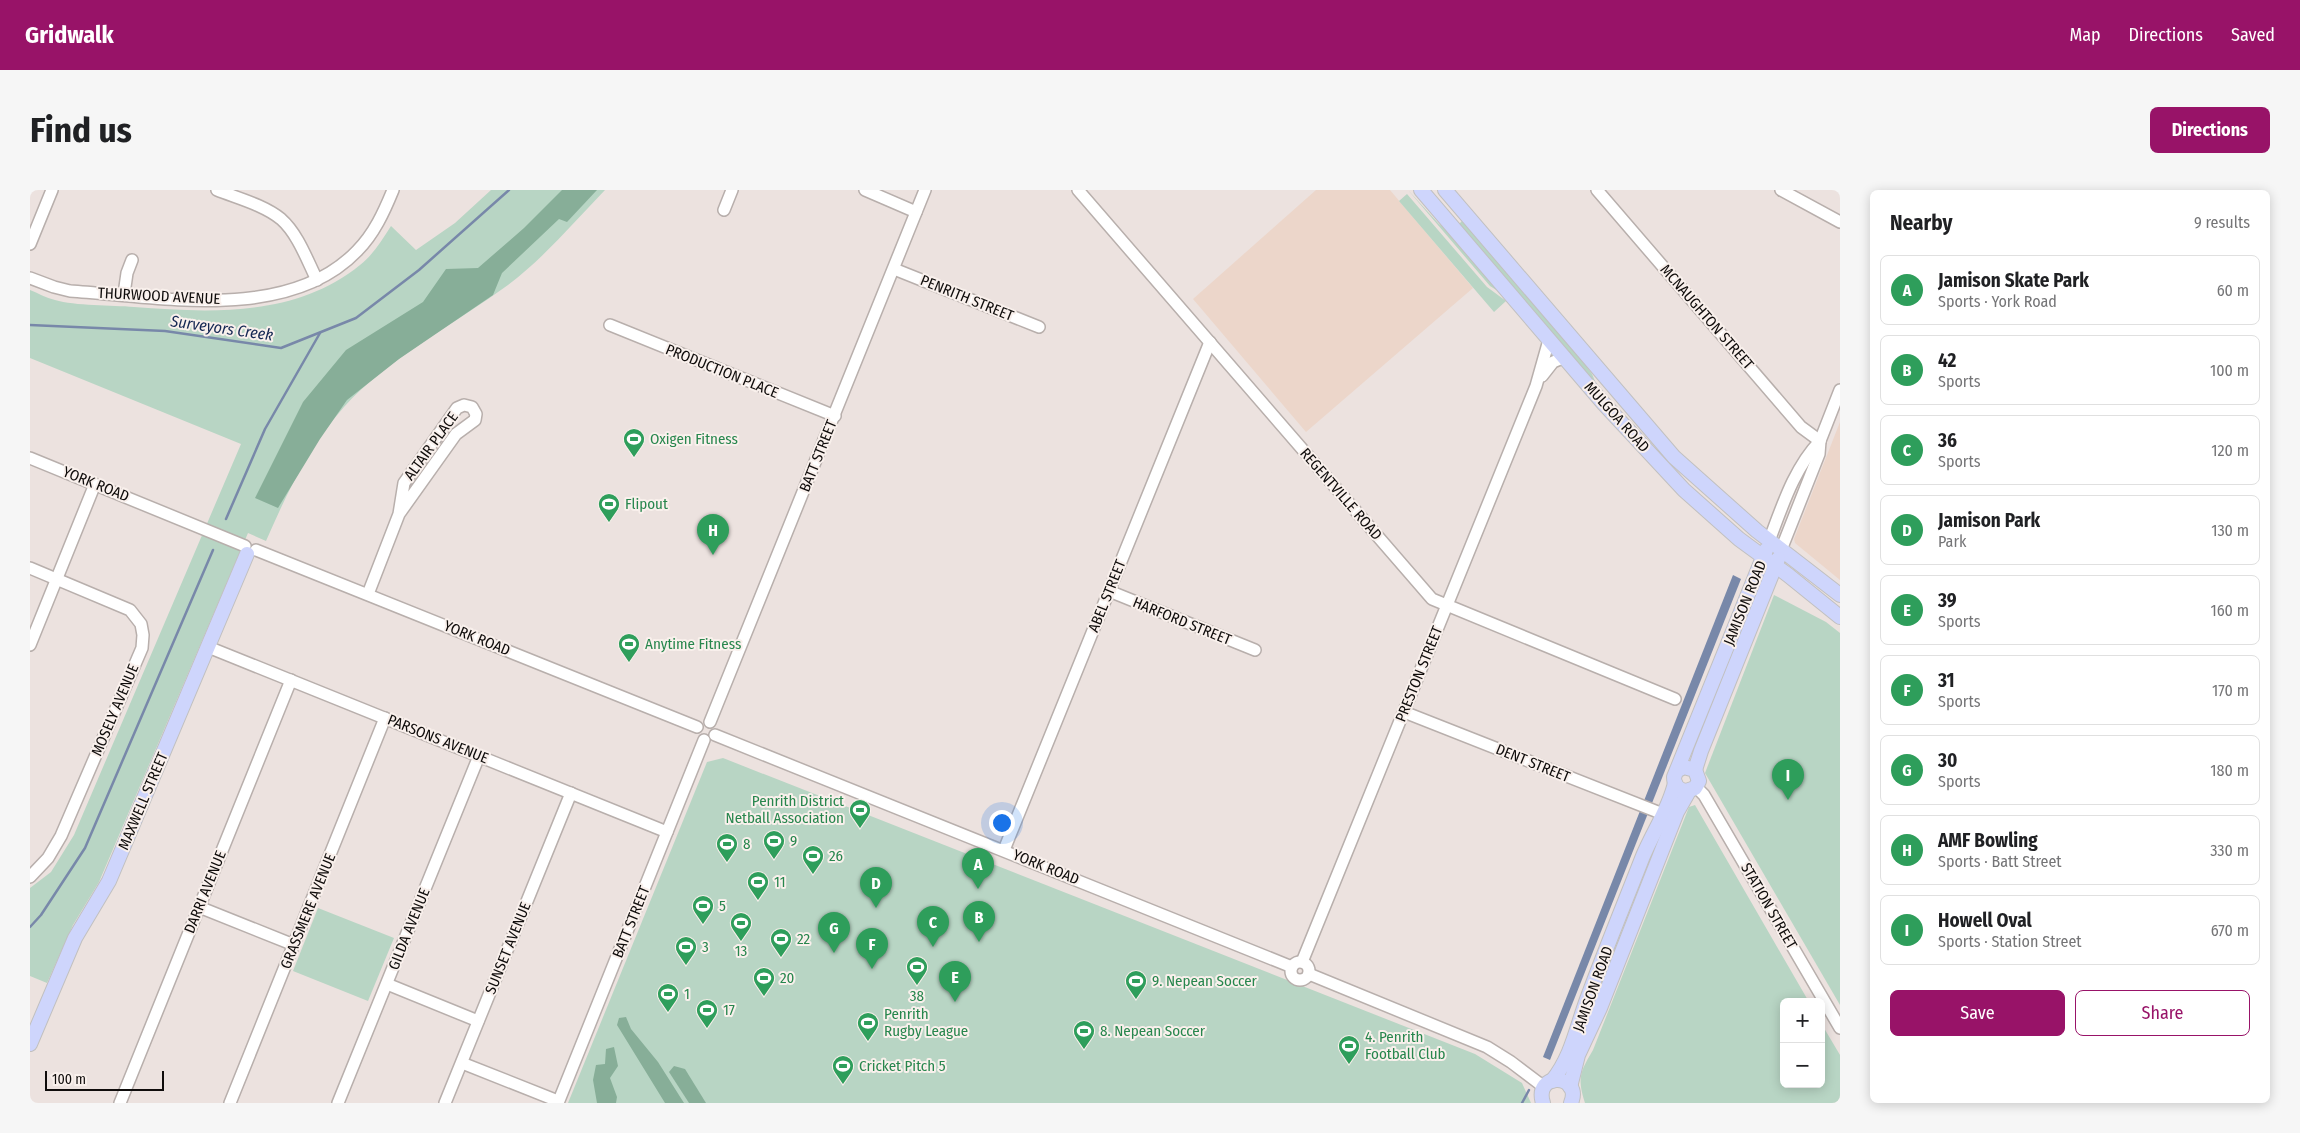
<!DOCTYPE html>
<meta charset="utf-8">
<style>
body{margin:0;font-family:"Fira Sans Condensed",sans-serif;background:#f6f6f6;color:#202124}
.controls{position:absolute;right:15px;bottom:15px;display:grid;overflow:hidden;border-radius:8px;box-shadow:0 2px 12px #0003}
.controls button{width:45px;height:45px;display:grid;place-items:center;padding:0;border:0;border-bottom:1px solid #e0e0e0;background:#fff;color:#202124;font:25px sans-serif}
.scale{position:absolute;left:15px;bottom:12px;width:119px;box-sizing:border-box;padding-left:5px;border:2px solid #0f0c0b;border-top:0;font-size:14px;line-height:18px;white-space:nowrap;color:#0f0c0b;-webkit-text-stroke:4px #f9f0ec;paint-order:stroke}
.you{position:absolute;left:971px;top:632px;width:18px;height:18px;margin:-12px;border:4px solid #fff;border-radius:50%;background:#1a73e8;box-shadow:0 0 0 8px #1a73e833}
.badge{display:grid;place-items:center;width:32px;height:32px;border-radius:50%;background:#981368;color:#fff;font-size:16px;font-weight:700}
.pin{position:absolute;translate:-50% -41px;filter:drop-shadow(0 1px 2px #0008)}
.pin::after{content:'';position:absolute;top:26px;width:18px;height:15px;background:inherit;clip-path:polygon(0 0,100% 0,50% 100%)}
.list{margin:0;padding:0;list-style:none}
h2{display:flex;justify-content:space-between;align-items:center;height:65px;margin:0;padding:0 20px;font-size:21px}
h2 small{font-size:16px;font-weight:400;color:#757577}
.list li{display:grid;grid-template-columns:32px 1fr auto;gap:15px;align-items:center;box-sizing:border-box;height:70px;margin:0 10px 10px;padding:0 10px;border:1px solid #e0e0e0;border-radius:8px}
.list b{display:block;font-size:19px;white-space:nowrap}
.list p{margin:0;font-size:16px;white-space:nowrap;color:#757577}
.list em{font-size:16px;font-style:normal;color:#757577}
.actions{display:flex;gap:10px;padding:15px 20px}
.actions a{flex:1;padding:11px 0;border:1px solid #981368;border-radius:8px;text-align:center;font-size:18px;color:#981368}
.actions .main{background:#981368;color:#fff}
.map{position:relative;flex:none;width:1810px;height:913px;overflow:hidden;border-radius:8px}
header{display:flex;align-items:center;gap:30px;box-sizing:border-box;height:70px;padding:0 25px;background:#981368;color:#fff}
header strong{font-size:24px}
nav{display:flex;gap:28px;margin-inline-start:auto;font-size:18px}
.intro{display:flex;align-items:center;justify-content:space-between;box-sizing:border-box;height:120px;padding:0 30px}
h1{margin:0;font-size:35px}
.button{padding:12px 22px;border-radius:8px;background:#981368;color:#fff;font-size:18px;font-weight:700}
main{display:flex;gap:30px;padding:0 30px}
aside{flex:1;background:#fff;border-radius:8px;box-shadow:0 2px 12px #0003}
.map>svg:first-child{display:block}
</style>
<header>
<strong>Gridwalk</strong>
<nav><a>Map</a><a>Directions</a><a>Saved</a></nav>
</header>
<div class="intro"><h1>Find us</h1><a class="button">Directions</a></div>
<main>
<div class="map">
<svg width="1810" height="913" viewBox="0 0 1810 913">
<rect width="100%" height="100%" fill="#ece2df"/>
<g fill="#ecd6ca">
<path d="M1286,0h74l83,98 -167,144 -113,-133z"/>
<path d="M1810,232v158l-45,-37 -1,-4z"/>
</g>
<g fill="#b8d5c4">
<path d="M461,0h114c-31,32 -61,68 -97,95 -52,38 -122,75 -164,122 -35,39 -57,86 -78,134l-18,-8 -149,349 -26,43 -26,58 -17,-7v-88l21,-16 23,-37 167,-391 -211,-86v-68c8,3 16,8 25,10 20,6 57,5 79,7 78,6 162,10 226,-42 13,-10 22,-25 31,-39l25,24 39,-27z"/>
<path d="M1378,0l31,34 16,12 46,57 -11,-7z"/>
<path d="M1377,4l80,93 19,14 -12,11 -95,-111z"/>
<path d="M1434,29l102,120 26,35 3,7 -3,3 -134,-159z"/>
<path d="M1744,405l52,27 14,11v372l-135,-232z"/>
<path d="M693,568l752,296 47,29 9,20h-963l139,-341z"/>
<path d="M1665,615l114,197h-25v82h37v-61l19,32v48h-255c-8,-25 -5,-31 8,-53l96,-243z"/>
<path d="M288,718l76,30 -26,63 -75,-30z"/>
</g>
<g fill="#87ae98">
<path d="M532,0h35l-30,32 -8,-3 -57,54 -9,22 -94,64 -52,41 -27,39 -42,69 -23,-10 48,-96 43,-52 77,-48 23,-33 32,-1 46,-40z"/>
<path d="M596,827l5,12 27,33 26,41h-19l-48,-78 2,-7z"/>
<path d="M584,857l4,19 -8,12 7,19 -1,6h-19l-4,-23 3,-15 9,-1 1,-15z"/>
<path d="M644,876l11,3 21,34h-17l-20,-31z"/>
</g>
<path fill="#7888a9" d="M1703,385l8,4 -191,481 -7,-3z"/>
<g fill="none" stroke-linecap="round" stroke-linejoin="round">
<g stroke="#7888a9" stroke-width="2.5">
<path d="M0,135l135,6 116,17 75,-30 63,-48 90,-80"/>
<path d="M196,329l39,-90 55,-96"/>
<path d="M0,737l11,-12 44,-67 128,-298"/>
<path d="M1492,913l7,-13"/>
</g>
<g stroke="#b8afac" stroke-width="14">
<g id="minor">
<path d="M187,0c20,8 47,15 64,29 17,15 26,41 36,61"/>
<path d="M835,0l51,22"/>
<path d="M1048,0l354,409 243,100"/>
<path d="M1567,0l204,237 19,14"/>
<path d="M1751,0l59,32"/>
<path d="M694,20l8,-20"/>
<path d="M0,54l22,-54"/>
<path d="M864,79l145,58"/>
<path d="M0,88l24,9 16,4c89,6 218,32 287,-40 17,-17 27,-39 36,-61"/>
<path d="M94,104l3,-21 5,-13"/>
<path d="M580,135l225,91"/>
<path d="M1512,186l11,-14 12,-5"/>
<path d="M0,268l215,88"/>
<path d="M1739,351c13,-34 25,-73 51,-100"/>
<path d="M226,360l441,177"/>
<path d="M1751,360l38,-96 1,-13 20,-51"/>
<path d="M0,378l100,42 11,14 2,11 -1,13 -81,188 -13,22 -18,19"/>
<path d="M1079,401l146,59"/>
<path d="M338,404l31,-80 57,-80 19,-14 1,-6 -4,-7 -8,-2 -7,3 -53,75 -5,31"/>
<path d="M0,455l65,-161"/>
<path d="M178,457l459,185"/>
<path d="M1374,522l259,102"/>
<path d="M680,532l215,-532"/>
<path d="M685,545l577,232"/>
<path d="M1666,597l8,8 136,233"/>
<path d="M974,660l206,-508"/>
<path d="M169,717l95,38"/>
<path d="M1272,772l234,-576 13,-46"/>
<circle cx="1270" cy="781" r="9"/>
<path d="M1279,784l178,73 24,15 33,25"/>
<path d="M357,794l91,37"/>
<path d="M432,873l96,38"/>
<path d="M90,913l171,-423"/>
<path d="M200,913l155,-385"/>
<path d="M308,913l141,-347"/>
<path d="M415,913l126,-310"/>
<path d="M528,913l146,-363"/>
</g>
</g>
<g stroke="#c1c0c0" stroke-width="16">
<g id="major">
<path d="M1391,0l183,214 80,86 55,49 49,36 52,42"/>
<path d="M1415,0l229,267 83,74 83,64"/>
<path d="M1648,580l6,-3 11,3 4,11 -4,7 -9,3c-8,-1 -12,-6 -12,-14l92,-227"/>
<path d="M1665,580l6,-19 77,-192"/>
<path d="M0,854l45,-106 34,-57 138,-327"/>
<path d="M1522,891c21,-26 25,-57 37,-87 17,-46 36,-92 54,-138 10,-24 26,-47 32,-73"/>
<path d="M1540,897l8,-32 22,-47 77,-196 12,-21"/>
<path d="M1513,913c-10,-32 40,-29 28,0"/>
</g>
</g>
<use href="#minor" stroke="#fff" stroke-width="11"/>
<use href="#major" stroke="#ced5fc" stroke-width="14"/>
</g>
<defs>
<g id="stadium-pin" transform="scale(1.125)"><path d="M0 17L-7.5 6A9.5 9.5 0 1 1 7.5 6Z" fill="#2e9e5b" stroke="#f9f0ec"/><path d="M0-5a6.5 5 0 1 0 0 10a6.5 5 0 1 0 0-10ZM-3.5-1.8h7v3.6h-7Z" fill="#fff"/></g>
</defs>
<g fill-rule="evenodd">
<use href="#stadium-pin" x="604" y="249"/>
<use href="#stadium-pin" x="579" y="314"/>
<use href="#stadium-pin" x="599" y="454"/>
<use href="#stadium-pin" x="830" y="620"/>
<use href="#stadium-pin" x="744" y="651"/>
<use href="#stadium-pin" x="697" y="654"/>
<use href="#stadium-pin" x="783" y="666"/>
<use href="#stadium-pin" x="728" y="692"/>
<use href="#stadium-pin" x="673" y="716"/>
<use href="#stadium-pin" x="711" y="733"/>
<use href="#stadium-pin" x="751" y="749"/>
<use href="#stadium-pin" x="656" y="757"/>
<use href="#stadium-pin" x="887" y="777"/>
<use href="#stadium-pin" x="734" y="788"/>
<use href="#stadium-pin" x="1106" y="791"/>
<use href="#stadium-pin" x="638" y="804"/>
<use href="#stadium-pin" x="677" y="820"/>
<use href="#stadium-pin" x="838" y="833"/>
<use href="#stadium-pin" x="1054" y="841"/>
<use href="#stadium-pin" x="1319" y="856"/>
<use href="#stadium-pin" x="813" y="876"/>
</g>
<g text-anchor="middle" dominant-baseline="central" stroke-width="4" stroke-linejoin="round" paint-order="stroke">
<g font-size="15" fill="#0f0c0b" stroke="#f9f0ec">
<text transform="translate(129 106) rotate(3)">THURWOOD AVENUE</text>
<text transform="translate(937 108) rotate(22)">PENRITH STREET</text>
<text transform="translate(1677 127) rotate(49)">MCNAUGHTON STREET</text>
<text transform="translate(692 181) rotate(22)">PRODUCTION PLACE</text>
<text transform="translate(1587 227) rotate(48)">MULGOA ROAD</text>
<text transform="translate(401 256) rotate(-54)">ALTAIR PLACE</text>
<text transform="translate(788 266) rotate(-68)">BATT STREET</text>
<text transform="translate(66 294) rotate(22)">YORK ROAD</text>
<text transform="translate(1311 304) rotate(49)">REGENTVILLE ROAD</text>
<text transform="translate(1077 406) rotate(-68)">ABEL STREET</text>
<text transform="translate(1715 413) rotate(-68)">JAMISON ROAD</text>
<text transform="translate(1152 431) rotate(22)">HARFORD STREET</text>
<text transform="translate(447 448) rotate(22)">YORK ROAD</text>
<text transform="translate(1389 484) rotate(-68)">PRESTON STREET</text>
<text transform="translate(85 520) rotate(-67)">MOSELY AVENUE</text>
<text transform="translate(408 549) rotate(22)">PARSONS AVENUE</text>
<text transform="translate(1503 573) rotate(22)">DENT STREET</text>
<text transform="translate(113 611) rotate(-67)">MAXWELL STREET</text>
<text transform="translate(1016 677) rotate(22)">YORK ROAD</text>
<text transform="translate(175 702) rotate(-68)">DARRI AVENUE</text>
<text transform="translate(1739 716) rotate(60)">STATION STREET</text>
<text transform="translate(278 721) rotate(-68)">GRASSMERE AVENUE</text>
<text transform="translate(601 732) rotate(-68)">BATT STREET</text>
<text transform="translate(379 739) rotate(-68)">GILDA AVENUE</text>
<text transform="translate(478 758) rotate(-68)">SUNSET AVENUE</text>
<text transform="translate(1563 799) rotate(-70)">JAMISON ROAD</text>
</g>
<g font-size="15" fill="#27864d" stroke="#f9f0ec" text-anchor="start">
<text x="620" y="249">Oxigen Fitness</text>
<text x="595" y="314">Flipout</text>
<text x="615" y="454">Anytime Fitness</text>
<text x="814" y="611" text-anchor="end">Penrith District<tspan x="814" dy="17">Netball Association</tspan></text>
<text x="760" y="651">9</text>
<text x="713" y="654">8</text>
<text x="799" y="666">26</text>
<text x="744" y="692">11</text>
<text x="689" y="716">5</text>
<text x="767" y="749">22</text>
<text x="672" y="757">3</text>
<text x="711" y="761" text-anchor="middle">13</text>
<text x="750" y="788">20</text>
<text x="1122" y="791">9. Nepean Soccer</text>
<text x="654" y="804">1</text>
<text x="887" y="806" text-anchor="middle">38</text>
<text x="693" y="820">17</text>
<text x="854" y="824">Penrith<tspan x="854" dy="17">Rugby League</tspan></text>
<text x="1070" y="841">8. Nepean Soccer</text>
<text x="1335" y="847">4. Penrith<tspan x="1335" dy="17">Football Club</tspan></text>
<text x="829" y="876">Cricket Pitch 5</text>
</g>
<g font-size="16" font-style="italic" fill="#142753" stroke="#f9f0ec">
<text transform="translate(192 138) rotate(8)">Surveyors Creek</text>
</g>
</g>
</svg>
<div class="controls">
<button>+</button>
<button>−</button>
</div>
<div class="scale">100 m</div>
<div class="you"></div>
<div class="pin badge" style="left:948px;top:699px;background:#2e9e5b">A</div>
<div class="pin badge" style="left:949px;top:752px;background:#2e9e5b">B</div>
<div class="pin badge" style="left:903px;top:757px;background:#2e9e5b">C</div>
<div class="pin badge" style="left:846px;top:718px;background:#2e9e5b">D</div>
<div class="pin badge" style="left:925px;top:812px;background:#2e9e5b">E</div>
<div class="pin badge" style="left:842px;top:779px;background:#2e9e5b">F</div>
<div class="pin badge" style="left:804px;top:763px;background:#2e9e5b">G</div>
<div class="pin badge" style="left:683px;top:365px;background:#2e9e5b">H</div>
<div class="pin badge" style="left:1758px;top:610px;background:#2e9e5b">I</div>
</div>
<aside>
<h2>Nearby<small>9 results</small></h2>
<ul class="list">
<li><span class="badge" style="background:#2e9e5b">A</span><div><b>Jamison Skate Park</b><p>Sports · York Road</p></div><em>60 m</em></li>
<li><span class="badge" style="background:#2e9e5b">B</span><div><b>42</b><p>Sports</p></div><em>100 m</em></li>
<li><span class="badge" style="background:#2e9e5b">C</span><div><b>36</b><p>Sports</p></div><em>120 m</em></li>
<li><span class="badge" style="background:#2e9e5b">D</span><div><b>Jamison Park</b><p>Park</p></div><em>130 m</em></li>
<li><span class="badge" style="background:#2e9e5b">E</span><div><b>39</b><p>Sports</p></div><em>160 m</em></li>
<li><span class="badge" style="background:#2e9e5b">F</span><div><b>31</b><p>Sports</p></div><em>170 m</em></li>
<li><span class="badge" style="background:#2e9e5b">G</span><div><b>30</b><p>Sports</p></div><em>180 m</em></li>
<li><span class="badge" style="background:#2e9e5b">H</span><div><b>AMF Bowling</b><p>Sports · Batt Street</p></div><em>330 m</em></li>
<li><span class="badge" style="background:#2e9e5b">I</span><div><b>Howell Oval</b><p>Sports · Station Street</p></div><em>670 m</em></li>
</ul>
<div class="actions"><a class="main">Save</a><a>Share</a></div>
</aside>
</main>
